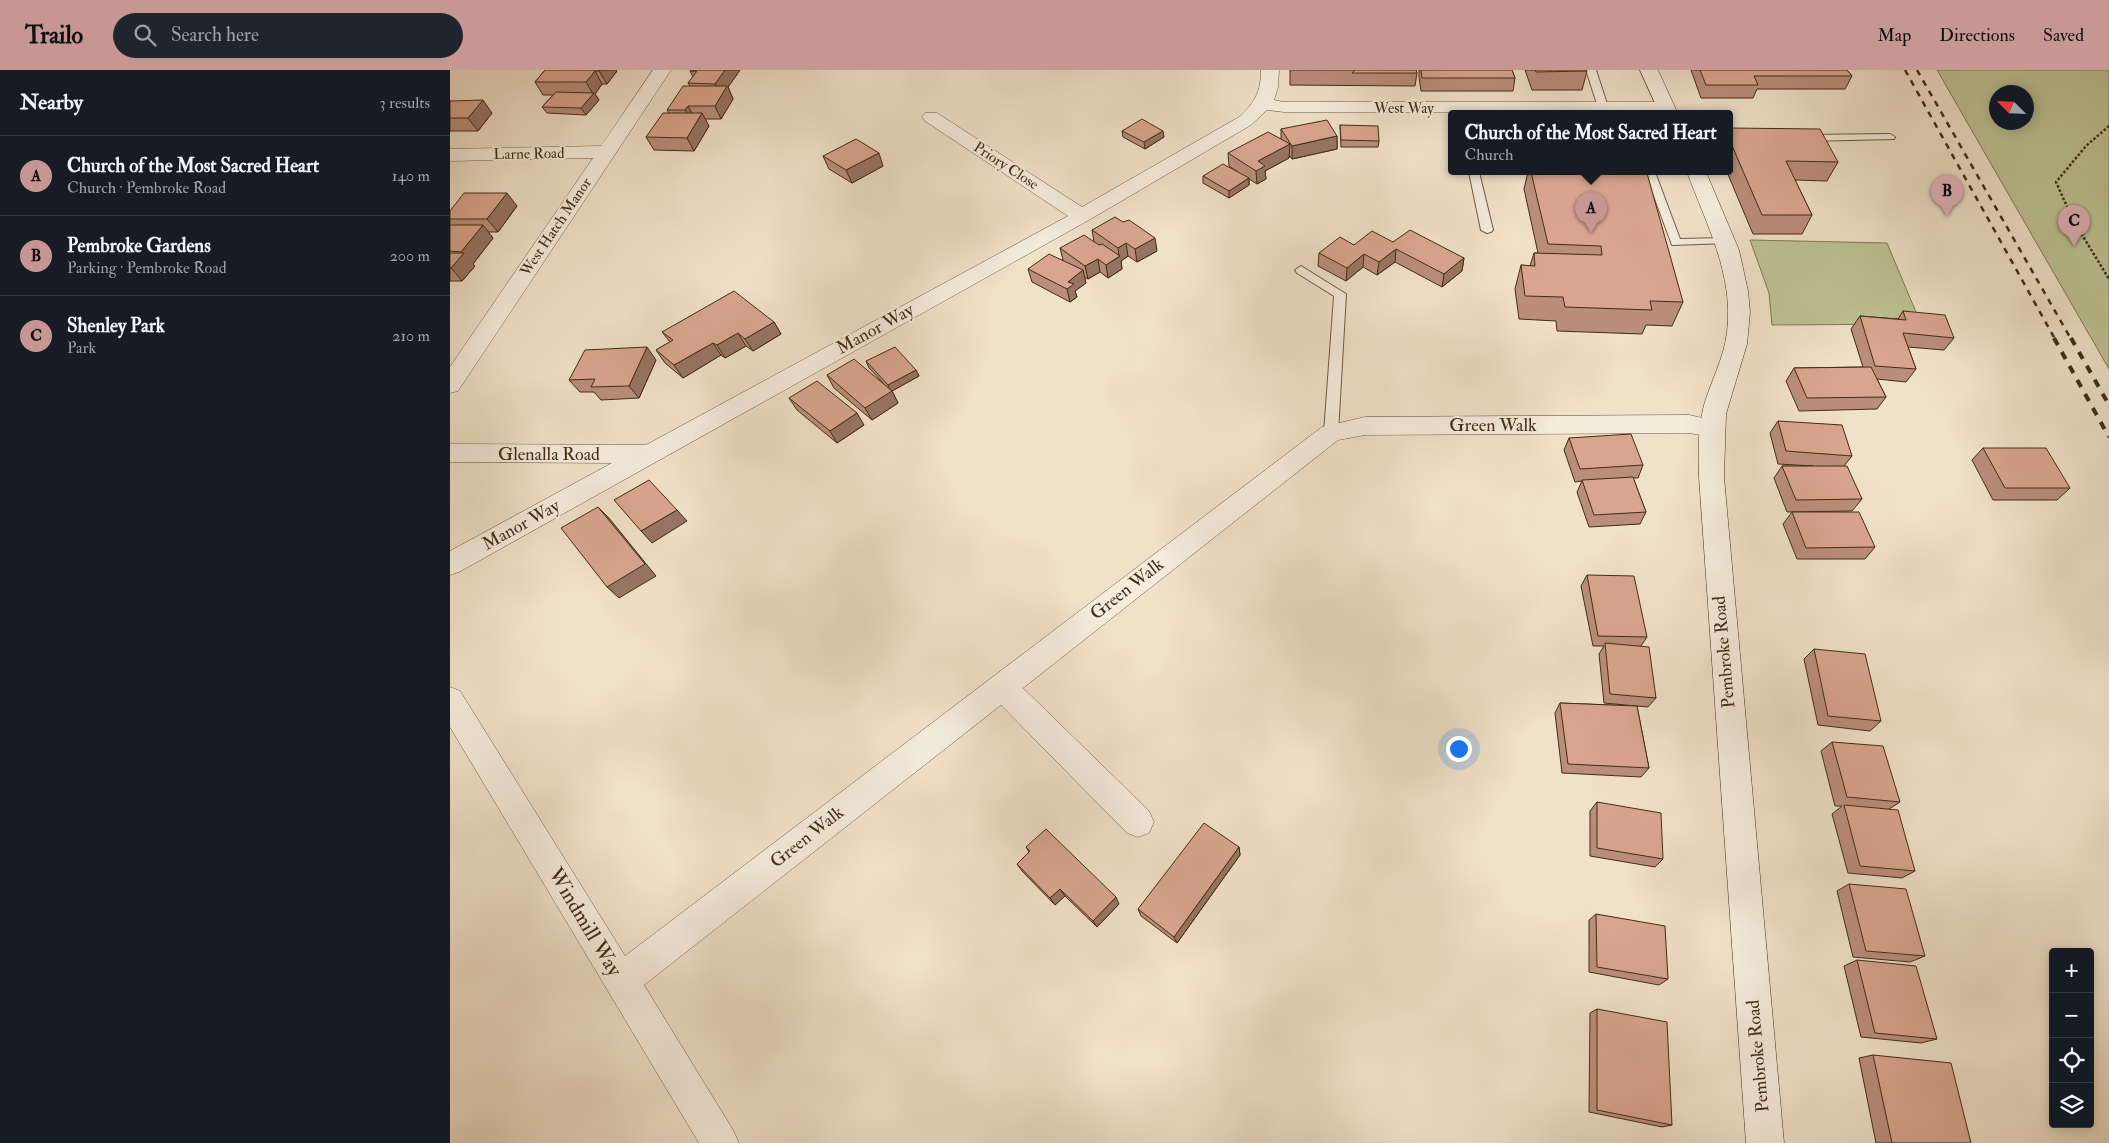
<!DOCTYPE html>
<meta charset="utf-8">
<style>
body{margin:0;font-family:"IM FELL Double Pica",serif;background:#20242c;color:#f1f3f6}
.controls{position:absolute;right:15px;bottom:15px;display:grid;overflow:hidden;border-radius:5px;box-shadow:0 2px 12px #0003}
.controls button{width:45px;height:45px;display:grid;place-items:center;padding:0;border:0;border-bottom:1px solid #363941;background:#171b24;color:#f1f3f6;font:25px sans-serif}
.compass{position:absolute;left:1539px;top:15px;width:45px;height:45px;border-radius:50%;background:#171b24;box-shadow:0 2px 12px #0003;rotate:294deg}
.you{position:absolute;left:1008px;top:678px;width:18px;height:18px;margin:-12px;border:4px solid #fff;border-radius:50%;background:#1a73e8;box-shadow:0 0 0 8px #1a73e833}
.badge{display:grid;place-items:center;width:32px;height:32px;border-radius:50%;background:#c59692;color:#111;font-size:16px;font-weight:700}
.pin{position:absolute;translate:-50% -41px;filter:drop-shadow(0 1px 2px #0008)}
.pin::after{content:'';position:absolute;top:26px;width:18px;height:15px;background:inherit;clip-path:polygon(0 0,100% 0,50% 100%)}
.popup{position:absolute;left:998px;top:40px;width:285px;height:65px;box-sizing:border-box;display:grid;place-content:center;border-radius:5px;background:#171b24;filter:drop-shadow(0 1px 4px #0005);font-size:16px;white-space:nowrap;color:#9ea1a6}
.popup b{font-size:19px;color:#f1f3f6}
.popup::after{content:'';position:absolute;left:50%;top:100%;margin-left:-10px;border:10px solid transparent;border-top-color:#171b24}
.list{margin:0;padding:0;list-style:none}
h2{display:flex;justify-content:space-between;align-items:center;height:65px;margin:0;padding:0 20px;font-size:21px}
h2 small{font-size:16px;font-weight:400;color:#9ea1a6}
.list li{display:grid;grid-template-columns:32px 1fr auto;gap:15px;align-items:center;box-sizing:border-box;height:80px;padding:0 20px;border-top:1px solid #363941}
.list b{display:block;font-size:19px;white-space:nowrap}
.list p{margin:0;font-size:16px;white-space:nowrap;color:#9ea1a6}
.list em{font-size:16px;font-style:normal;color:#9ea1a6}
.icon{flex:none;width:28px;height:28px;fill:none;stroke:currentColor;stroke-width:2;stroke-linecap:round;stroke-linejoin:round}
.map{position:relative;flex:none;width:1659px;height:1073px;overflow:hidden}
header{display:flex;align-items:center;gap:30px;box-sizing:border-box;height:70px;padding:0 25px;background:#c59692;color:#111}
header strong{font-size:24px}
nav{display:flex;gap:28px;margin-inline-start:auto;font-size:18px}
.search{width:350px;height:45px;background:#20242c;display:flex;align-items:center;gap:12px;box-sizing:border-box;padding:0 18px;border-radius:28px;color:#9ea1a6;font-size:19px}
main{display:flex}
aside{flex:1;background:#171b24}
.map>svg:first-child{display:block}
</style>
<header>
<strong>Trailo</strong>
<div class="search"><svg class="icon" aria-label="search" viewBox="0 0 24 24"><circle cx="10" cy="10" r="6"/><path d="M15 15l6 6"/></svg>Search here</div>
<nav><a>Map</a><a>Directions</a><a>Saved</a></nav>
</header>
<main>
<aside>
<h2>Nearby<small>3 results</small></h2>
<ul class="list">
<li><span class="badge">A</span><div><b>Church of the Most Sacred Heart</b><p>Church · Pembroke Road</p></div><em>140 m</em></li>
<li><span class="badge">B</span><div><b>Pembroke Gardens</b><p>Parking · Pembroke Road</p></div><em>200 m</em></li>
<li><span class="badge">C</span><div><b>Shenley Park</b><p>Park</p></div><em>210 m</em></li>
</ul>
</aside>
<div class="map">
<svg width="1659" height="1073" viewBox="0 0 1659 1073">
<rect width="100%" height="100%" fill="#f0e1c9"/>
<filter id="stains"><feTurbulence type="fractalNoise" baseFrequency=".004" numOctaves="4"/><feColorMatrix values="0 0 0 0 .2 0 0 0 0 .09 0 0 0 0 .02 0 0 0 .5 -.17"/></filter>
<radialGradient id="worn" r=".72"><stop offset=".6" stop-color="#630" stop-opacity="0"/><stop offset="1" stop-color="#630" stop-opacity=".3"/></radialGradient>
<g fill="#bdc294" stroke="#7f7854" fill-rule="evenodd">
<path d="M1487,0h172v299zM1546,22h30v30h-30z"/>
<path d="M1300,170l137,3 34,81 -149,1 -3,-32z"/>
</g>
<g fill="none" stroke-linecap="round" stroke-linejoin="round">
<g stroke="#6d5a40" stroke-width="2">
<g id="lane">
<path d="M1136,0h10l12,37 -2,2 -8,-2z"/>
<path d="M1440,64l5,3 -1,2 -88,2 -5,-3 5,-3z"/>
<path d="M1019,102h10l14,58 -2,2 -4,1 -6,-3z"/>
<path d="M1195,102h10l25,67 45,-1 6,3 -2,2 -57,2z"/>
<path d="M851,196l45,28 -8,139 -7,5 -7,-5 10,-137 -37,-23 -2,-3z"/>
</g>
</g>
<g stroke="#6d5a40" stroke-width="1">
<g id="street">
<path d="M203,0h18l-213,321 -8,2v-26l143,-209 -143,3v-12l151,-3z"/>
<path d="M811,0h18l-1,17 -4,13 10,2h381l6,1 3,4 -3,4 -6,1h-381l-17,-2 -16,15 -162,95 -630,352 -9,3v-24l162,-88 -162,-1v-18l196,1 422,-229 -143,-95 -3,-4 3,-4h12l145,94 157,-90c16,-15 22,-25 22,-47z"/>
<path d="M1239,345l32,7 3,6 -3,6 -9,3 -23,-4 -324,2 -27,5 -315,248 126,123 5,11 -5,11 -11,4 -11,-4 -126,-128 -357,280 89,145 6,13h-40l-249,-416v-40l10,4 165,265 697,-529 43,-10z"/>
</g>
</g>
<g stroke="#412d13" stroke-width="1">
<g id="secondary">
<path d="M1190,0h18l20,44h-18z"/>
<path d="M1237,102h19l33,78 9,41 2,21 -3,32 -21,70 -2,63 60,666h-38l-47,-666c-1,-24 -1,-49 5,-72 7,-24 20,-47 23,-73 7,-58 -21,-108 -40,-160z"/>
</g>
</g>
<path stroke="#412d13" stroke-width="2.5" stroke-dasharray="2.5 2" stroke-linecap="butt" d="M1659,56l-23,20 -30,36 17,38 36,59"/>
<use href="#lane" fill="#f5ecdc" fill-rule="evenodd"/>
<use href="#street" fill="#f5ecdc" fill-rule="evenodd"/>
<use href="#secondary" fill="#f5ecdc" fill-rule="evenodd"/>
<g stroke="#412d13" stroke-width="2.5" stroke-dasharray="6 6" stroke-linecap="butt">
<path d="M1455,0l150,269"/>
<path d="M1467,0l154,269"/>
</g>
<g stroke="#412d13" stroke-width="4" stroke-dasharray="8 8" stroke-linecap="butt">
<path d="M1604,268l55,99"/>
<path d="M1621,268l38,67"/>
</g>
</g>
<g fill="#bb8e7c" stroke="#412d13">
<path d="M95,0h71l1,1 -10,13h-5l-7,10 4,6 -13,15 -39,-2 -5,-6 11,-12h-10l-8,-13z"/>
<path d="M290,0l-12,17 5,12 -12,20h-16l4,7 -15,25 -40,-1 -8,-13 23,-24 -2,-3 23,-24 -2,-3 5,-6 -3,-6z"/>
<path d="M840,0h126l1,3 -2,13 -125,-1z"/>
<path d="M969,0h93l3,8 -2,13h-92l-2,-14z"/>
<path d="M1075,0h61l1,1 -5,19h-50z"/>
<path d="M1241,0h156l5,6 -7,13h-88l-4,9h-52z"/>
<path d="M0,31l42,12 -14,18h-28z"/>
<path d="M890,55l39,16 -1,6h-37z"/>
<path d="M1280,58l108,34 -11,19 -32,-1 17,35 -10,19h-49l-26,-62h3z"/>
<path d="M831,59l56,7v13l-45,10 -3,-4v3l-24,13 1,8 -9,5 -8,-5v6l-20,13 -26,-15v-7l35,-4 -9,-6 -1,-13 53,-13z"/>
<path d="M672,61l42,6 -19,12 -22,-12z"/>
<path d="M373,86l60,10 -31,17 -23,-14z"/>
<path d="M1078,102h92l63,130 -11,24 -26,-1 -4,9 -85,-3 -1,-10 -37,-2 -4,-30 6,-24 9,1 4,-13h4l-14,-64z"/>
<path d="M67,136l-19,26h-10l5,6 -20,26 2,2 -13,15h-12v-70z"/>
<path d="M673,152l34,29 -20,11 -9,-6 -7,5 1,8 -14,9 -8,-6 -12,7 -4,-2 2,6 -11,8 2,6 -7,5 -38,-20 -4,-13 35,-9 -3,-12 34,-6 -2,-12z"/>
<path d="M943,172l71,16 -2,13 -20,16 -47,-25 -18,13 -14,-8 -17,14 -28,-15 1,-13 35,-8z"/>
<path d="M1453,241l51,27 -10,12 -36,-3 8,22 -10,13 -29,-3 9,18 -9,12 -78,2 -13,-30 8,-13 69,-1 -12,-38 9,-13 38,3z"/>
<path d="M324,252l7,12 -28,17 -7,-5 -21,12 -4,-3 -38,23 -18,-15 -9,-13 14,-8 -8,-10z"/>
<path d="M206,290l-17,38 -38,2 -7,-8h-14l-11,-12z"/>
<path d="M416,291l50,9 3,6 -27,15 6,12 -26,17 -38,-32 -7,-13 57,9 -15,-16z"/>
<path d="M339,328l75,27 -27,18 -40,-33z"/>
<path d="M1328,351l74,35 -8,10 18,33 -10,12 -65,1 -13,-34 8,-12h31l-35,-2 -8,-31z"/>
<path d="M1119,368l74,27 -5,13h-5l13,34 -6,12 -51,3 -12,-35 5,-11 -7,1 -11,-32z"/>
<path d="M1533,378l87,40 -13,12h-64l-21,-40z"/>
<path d="M1342,442l83,35 -10,12h-68l-14,-35z"/>
<path d="M1137,505l60,62 -6,9 15,52 -8,9 -11,-1 12,62 -8,9 -79,-4 -7,-60 5,-10 76,3 -32,-3 -5,-49 5,-8h-11l-12,-60z"/>
<path d="M1364,579l67,72 -11,10 -52,-6 -14,-66z"/>
<path d="M1382,672l68,60 -11,7 26,62 -13,7 -54,-5 -16,-59 10,-8h-7l-14,-55z"/>
<path d="M1147,732l66,57 -8,8 -65,-11v-45z"/>
<path d="M576,777l93,57 -22,23 -32,-31 -10,9 -33,-34 -5,-7 12,-12z"/>
<path d="M789,777l1,8 -63,88 -36,-27 -3,-7z"/>
<path d="M1399,814l76,72 -15,6 -57,-5 -16,-66z"/>
<path d="M1146,844l72,65 -9,6 -70,-13v-52z"/>
<path d="M1407,890l80,79 -16,4 -60,-6 -17,-71z"/>
<path d="M1147,939l75,116 -10,2 -73,-15 1,-99z"/>
<path d="M1423,985l98,88h-95l-17,-85z"/>
</g>
<g fill="#987465" stroke="#412d13">
<path d="M150,0h16l1,1 -10,13 -8,-13z"/>
<path d="M275,0h15l-12,17 5,12 -12,20 -6,-13 6,-10 -6,-12z"/>
<path d="M145,1l7,13 -7,10 4,6 -13,15 -5,-7 12,-14 -7,-12z"/>
<path d="M33,30l9,13 -14,18 -10,-13z"/>
<path d="M238,36l7,13 -3,4 -7,-13z"/>
<path d="M252,43l7,13 -15,25 -7,-13z"/>
<path d="M713,61l1,6 -19,12 -1,-7z"/>
<path d="M887,66v13l-45,10v-13z"/>
<path d="M840,74l-1,14 -24,13 1,8 -9,5 -1,-13 2,-10z"/>
<path d="M429,83l4,13 -31,17 -6,-13z"/>
<path d="M799,108v7l-20,13v-7z"/>
<path d="M57,123l10,13 -19,26 -11,-13z"/>
<path d="M33,155l10,13 -20,26 2,2 -13,15 -11,-13 12,-14 -2,-2z"/>
<path d="M705,168l2,13 -20,11 -2,-13z"/>
<path d="M676,173l2,13 -7,5 1,8 -14,9 -2,-13 13,-8 -1,-9z"/>
<path d="M946,179l-1,13 -18,13 2,-13z"/>
<path d="M914,184l-1,13 -17,14 1,-13z"/>
<path d="M1014,188l-2,13 -20,16 2,-13z"/>
<path d="M648,189l2,13 -12,7 -3,-13z"/>
<path d="M633,200l3,13 -11,8 2,6 -7,5 -3,-13 1,-7z"/>
<path d="M324,252l7,12 -28,17 -8,-12z"/>
<path d="M288,263l8,13 -21,12 -8,-13z"/>
<path d="M263,273l8,12 -38,23 -9,-13z"/>
<path d="M197,277l9,13 -17,38 -10,-12z"/>
<path d="M466,300l3,6 -27,15 6,12 -26,17 -7,-12 26,-17 -3,-6z"/>
<path d="M407,343l7,12 -27,18 -7,-12z"/>
<path d="M148,437l11,11 47,58 -37,22 -12,-11z"/>
<path d="M227,440l10,11 -35,22 -11,-12z"/>
<path d="M789,777l1,8 -63,88 -3,-6z"/>
<path d="M610,819l5,7 -10,9 -5,-7z"/>
<path d="M666,827l3,7 -22,23 -4,-6z"/>
</g>
<g fill="#d9a590" stroke="#412d13">
<path d="M95,0h55l-1,1h-4l-9,11h-51z"/>
<path d="M241,0h34l-10,14 -27,-1 9,-12h-7z"/>
<path d="M905,0h61l1,3h-65z"/>
<path d="M971,0h91l3,8h-93z"/>
<path d="M1085,0h51l1,1 -51,1z"/>
<path d="M1250,0h147l5,6h-98l4,9h-52z"/>
<path d="M233,16h44l-12,20h-27l-3,4h-18z"/>
<path d="M106,22l38,1 -13,15 -39,-1z"/>
<path d="M33,30l-15,18h-18v-17z"/>
<path d="M213,43h39l-15,25 -41,-1z"/>
<path d="M692,49l21,12 -19,11 -22,-11z"/>
<path d="M877,50l10,16 -45,10 -11,-17z"/>
<path d="M890,55l38,1 1,15 -38,-1z"/>
<path d="M1280,58l90,1 18,33 -52,-1 26,54h-50l-32,-74z"/>
<path d="M818,62l22,12 -32,17 7,5 -9,5 -28,-18z"/>
<path d="M406,69l23,14 -33,17 -23,-14z"/>
<path d="M773,94l26,14 -20,13 -26,-15z"/>
<path d="M1081,102h89l27,1 36,129 -33,-1 2,9 -87,-3 -2,-10 -38,-1 -4,-31 14,1 -1,-13 68,2 -1,-9 -53,-2z"/>
<path d="M14,123h43l-20,26h-37v-8z"/>
<path d="M665,147l8,5 6,-2 26,18 -20,11 -9,-6 -8,5 -26,-18z"/>
<path d="M0,155h33l-22,27 -11,-1z"/>
<path d="M960,160l54,28 -20,16 -48,-25 -17,13 -15,-8 -17,14 -28,-15 21,-16 14,8 18,-14 21,11z"/>
<path d="M634,165l15,10 3,-1 18,12 -14,9 -8,-6 -13,7 -25,-18z"/>
<path d="M0,183h14l-13,15h-1z"/>
<path d="M599,184l34,16 -15,12 6,2 -7,5 -39,-20z"/>
<path d="M284,221l40,31 -29,17 -7,-6 -21,12 -4,-2 -39,22 -18,-15 17,-10 -11,-8z"/>
<path d="M1453,241l42,4 9,23 -51,-5 13,36 -41,-3 -15,-50 46,4z"/>
<path d="M197,277l-18,39 -38,1 4,-8 -26,1 16,-30z"/>
<path d="M445,277l21,23 -28,15 -22,-24z"/>
<path d="M404,289l38,32 -27,17 -38,-33z"/>
<path d="M1421,297l15,30 -79,1 -13,-30z"/>
<path d="M367,311l40,32 -27,18 -41,-33z"/>
<path d="M1328,351l64,4 10,31 -66,-5z"/>
<path d="M1181,364l12,31 -63,4 -11,-31z"/>
<path d="M1533,378h63l24,40h-65z"/>
<path d="M1332,396h65l15,33 -66,1z"/>
<path d="M1183,407l13,35 -52,3 -12,-35z"/>
<path d="M199,410l28,30 -36,21 -27,-31z"/>
<path d="M148,437l47,57 -38,23 -46,-59z"/>
<path d="M1342,442h67l16,35 -69,1z"/>
<path d="M1137,505l47,1 13,61 -49,-1z"/>
<path d="M1155,573l44,4 7,51 -46,-4z"/>
<path d="M1364,579l51,5 16,67 -53,-5z"/>
<path d="M1110,633l77,3 12,62 -81,-4z"/>
<path d="M1382,672l51,4 17,56 -53,-5z"/>
<path d="M1147,732l64,11 2,46 -66,-11z"/>
<path d="M1394,735l54,5 17,61 -55,-5z"/>
<path d="M754,753l35,24 -65,90 -36,-28z"/>
<path d="M596,759l70,68 -23,24 -33,-32 -10,9 -33,-34 13,-13 -4,-4z"/>
<path d="M1399,814l57,5 19,67 -59,-5z"/>
<path d="M1146,844l69,12 3,53 -71,-12z"/>
<path d="M1407,890l59,6 21,73 -62,-6z"/>
<path d="M1147,939l70,13 5,103 -75,-15z"/>
<path d="M1423,985l78,8 20,80h-79z"/>
</g>
<g text-anchor="middle" dominant-baseline="central" stroke-width="4" stroke-linejoin="round" paint-order="stroke">
<g font-size="15" fill="#412d13" stroke="#f5ecdc">
<text x="954" y="38">West Way</text>
<text transform="translate(79 84) rotate(-1)">Larne Road</text>
<text transform="translate(556 96) rotate(33)">Priory Close</text>
<text transform="translate(106 157) rotate(-56)">West Hatch Manor</text>
</g>
<g font-size="18" fill="#412d13" stroke="#f5ecdc">
<text transform="translate(425 259) rotate(-29)">Manor Way</text>
<text x="1043" y="355">Green Walk</text>
<text x="99" y="384">Glenalla Road</text>
<text transform="translate(71 455) rotate(-29)">Manor Way</text>
<text transform="translate(677 519) rotate(-38)">Green Walk</text>
<text transform="translate(1274 582) rotate(-95)">Pembroke Road</text>
<text transform="translate(357 767) rotate(-38)">Green Walk</text>
<text transform="translate(1308 986) rotate(-95)">Pembroke Road</text>
</g>
<g font-size="21" fill="#412d13" stroke="#f5ecdc">
<text transform="translate(135 852) rotate(59)">Windmill Way</text>
</g>
</g>
<rect width="100%" height="100%" filter="url(#stains)"/>
<rect width="100%" height="100%" fill="url(#worn)"/>
</svg>
<div class="controls">
<button>+</button>
<button>−</button>
<button><svg class="icon" aria-label="locate" viewBox="0 0 24 24"><circle cx="12" cy="12" r="6"/><path d="M12 2v4M12 18v4M2 12h4M18 12h4"/></svg></button>
<button><svg class="icon" aria-label="layers" viewBox="0 0 24 24"><path d="M12 4l9 5-9 5-9-5zM3 14l9 5 9-5"/></svg></button>
</div>
<svg class="compass" viewBox="-18 -18 36 36"><path d="M0-13l5 13h-10z" fill="#e53935"/><path d="M0 13l5-13h-10z" fill="#9ea1a6"/></svg>
<div class="you"></div>
<div class="pin badge" style="left:1141px;top:163px">A</div>
<div class="popup"><b>Church of the Most Sacred Heart</b>Church</div>
<div class="pin badge" style="left:1497px;top:146px">B</div>
<div class="pin badge" style="left:1624px;top:176px">C</div>
</div>
</main>
